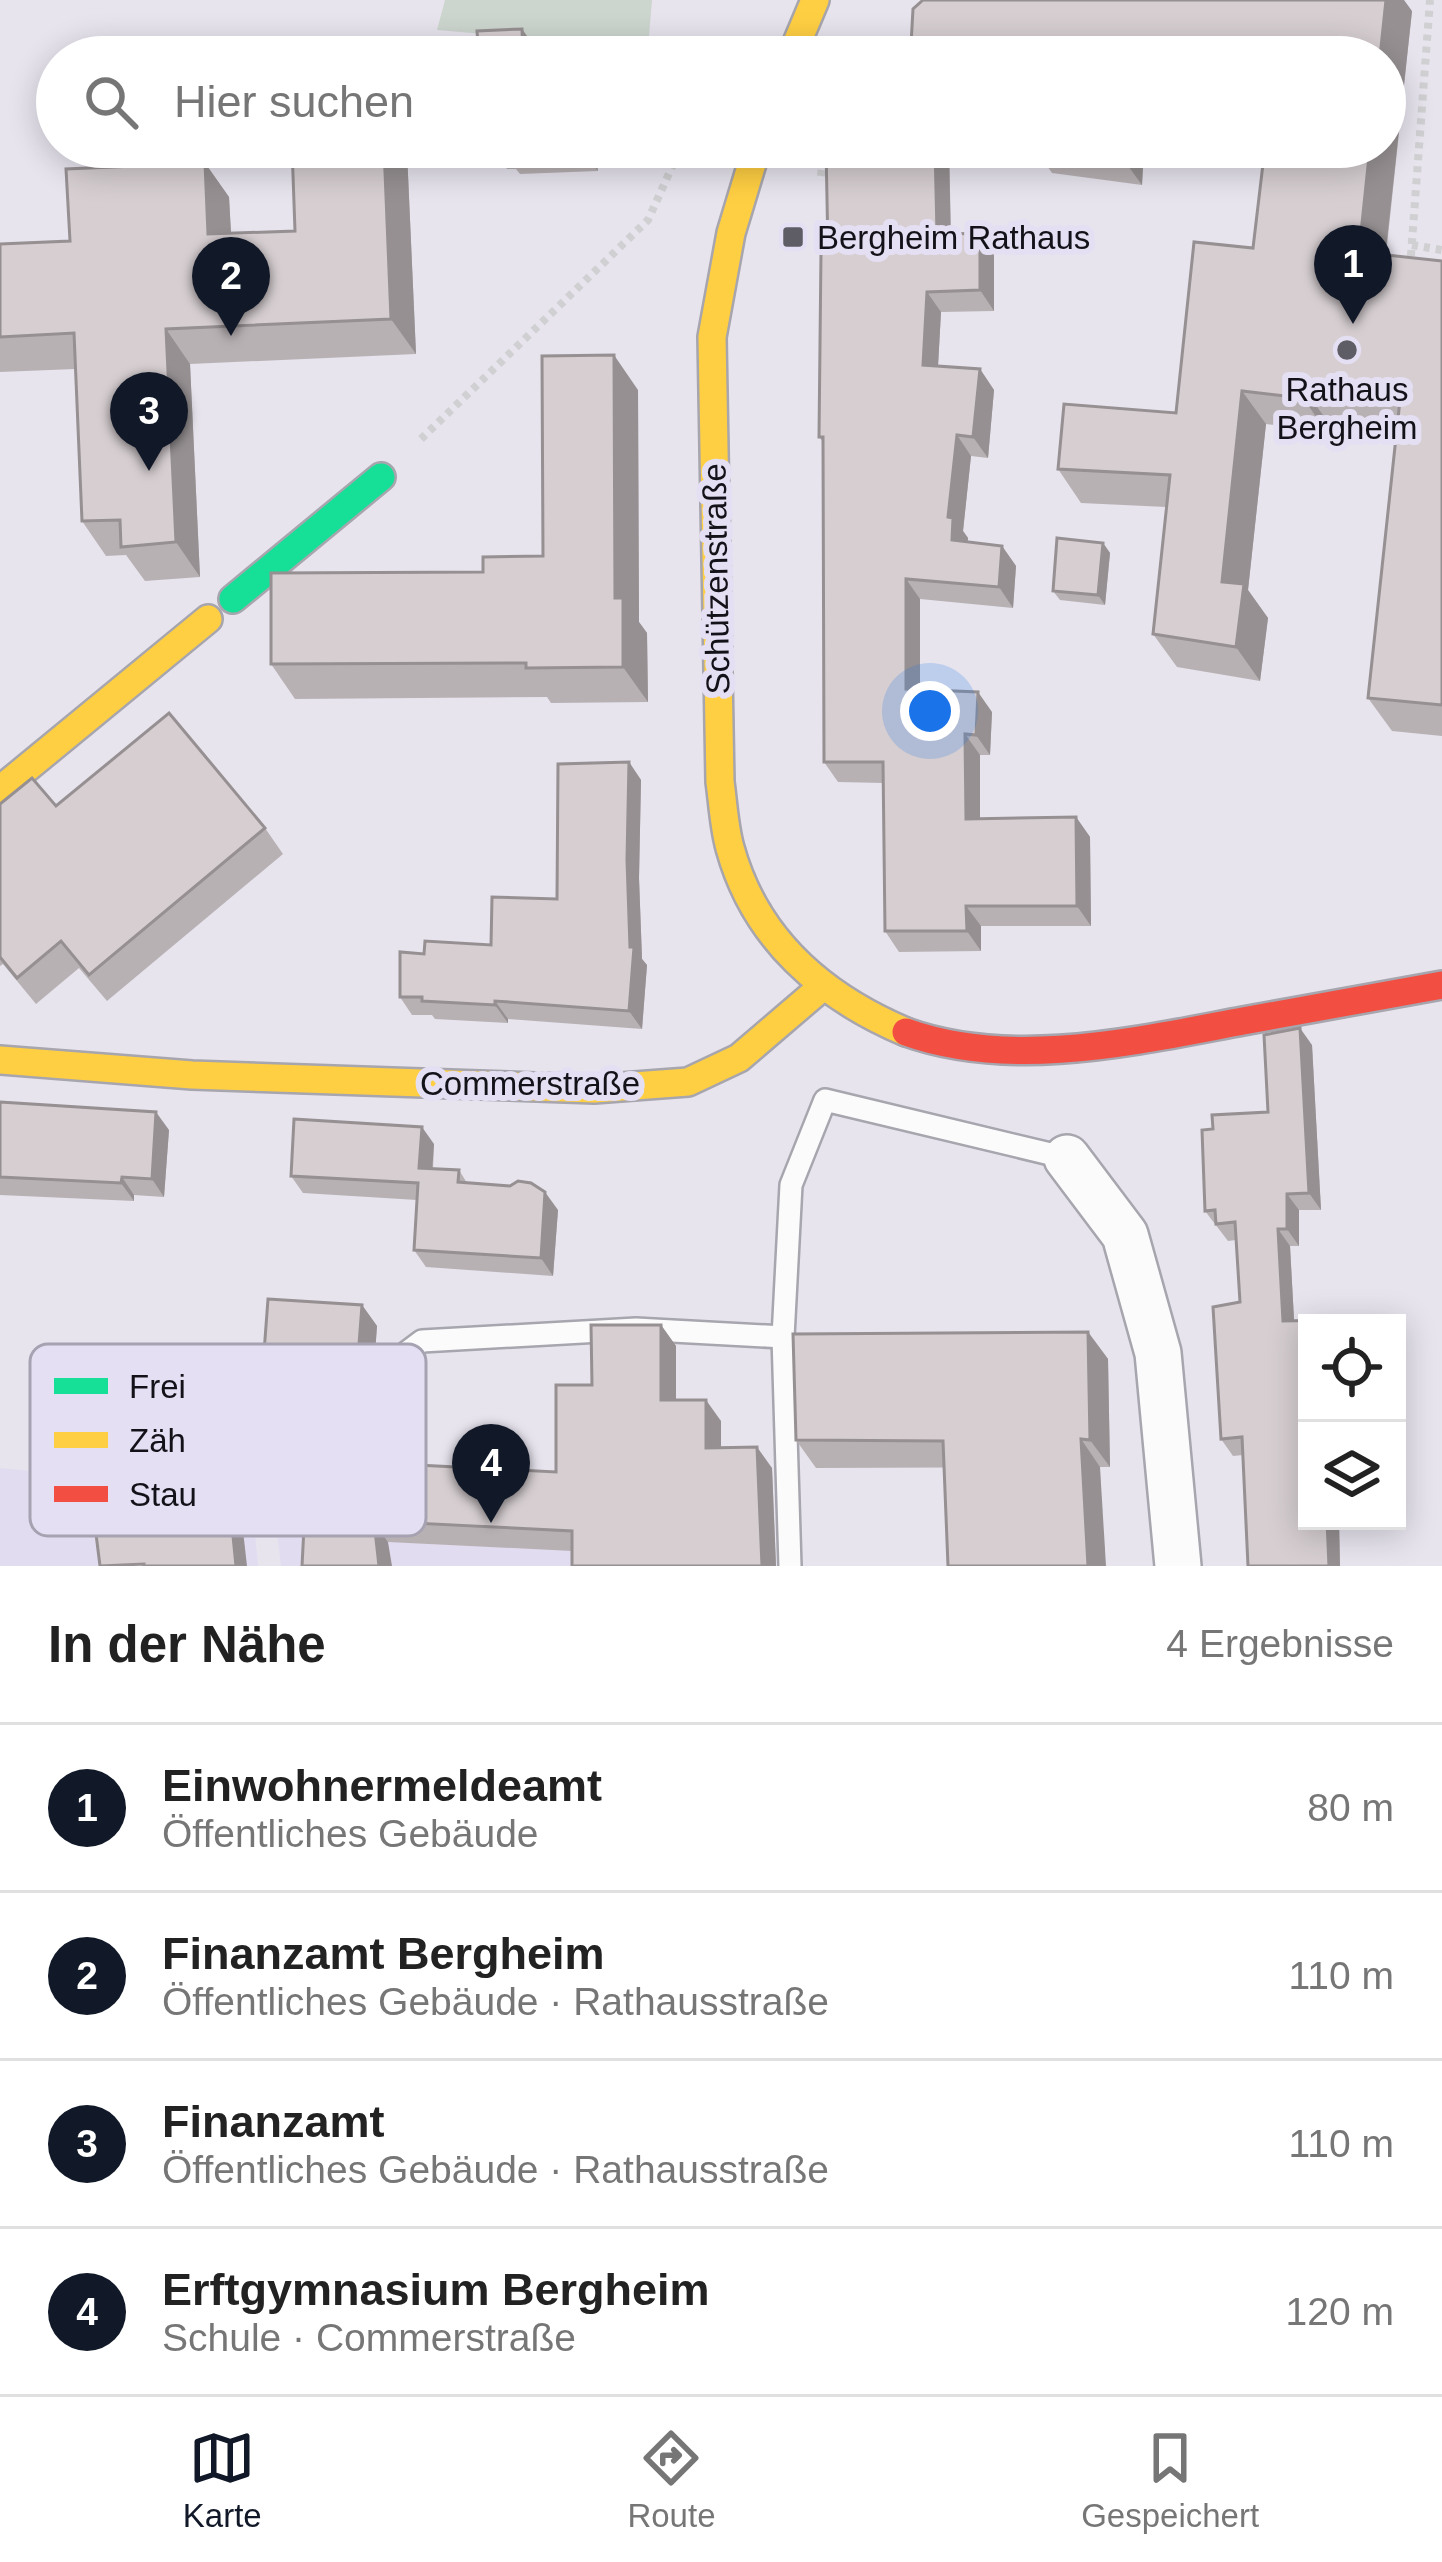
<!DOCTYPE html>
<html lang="de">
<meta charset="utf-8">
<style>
body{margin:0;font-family:Arial,sans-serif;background:#f6f6f6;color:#222}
.controls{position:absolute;right:36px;bottom:36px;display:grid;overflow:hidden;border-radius:0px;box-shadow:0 6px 30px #0003}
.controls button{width:108px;height:108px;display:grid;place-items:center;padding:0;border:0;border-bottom:3px solid #e0e0e0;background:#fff;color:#222;font:60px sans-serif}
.you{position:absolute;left:930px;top:711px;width:42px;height:42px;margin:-30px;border:9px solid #fff;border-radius:50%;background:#1a73e8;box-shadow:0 0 0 18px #1a73e833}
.badge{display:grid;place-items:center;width:78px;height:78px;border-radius:50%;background:#111827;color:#fff;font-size:39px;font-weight:700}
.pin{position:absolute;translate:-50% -99px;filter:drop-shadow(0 3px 6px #0008)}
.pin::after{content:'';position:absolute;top:63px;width:42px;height:36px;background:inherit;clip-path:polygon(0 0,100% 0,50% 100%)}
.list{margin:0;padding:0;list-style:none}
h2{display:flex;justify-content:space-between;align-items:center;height:156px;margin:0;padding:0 48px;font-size:51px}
h2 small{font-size:39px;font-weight:400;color:#767676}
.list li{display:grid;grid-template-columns:78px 1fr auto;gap:36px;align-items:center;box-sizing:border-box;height:168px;padding:0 48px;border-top:3px solid #e0e0e0}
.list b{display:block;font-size:45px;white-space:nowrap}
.list p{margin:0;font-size:39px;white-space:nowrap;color:#767676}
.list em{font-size:39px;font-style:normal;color:#767676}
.icon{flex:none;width:66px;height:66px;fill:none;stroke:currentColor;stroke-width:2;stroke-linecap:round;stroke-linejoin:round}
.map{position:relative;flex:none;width:1442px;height:1566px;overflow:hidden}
.search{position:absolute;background:#fff;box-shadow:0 6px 30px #0003;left:36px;right:36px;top:36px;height:132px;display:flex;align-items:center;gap:30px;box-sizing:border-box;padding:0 42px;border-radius:66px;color:#767676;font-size:45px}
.sheet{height:828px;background:#fff}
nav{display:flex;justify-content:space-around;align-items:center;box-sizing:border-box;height:168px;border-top:3px solid #e0e0e0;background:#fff;font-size:33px;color:#767676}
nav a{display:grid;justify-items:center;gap:6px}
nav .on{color:#111827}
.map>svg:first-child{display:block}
</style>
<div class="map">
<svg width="1442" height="1566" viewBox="0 0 1442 1566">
<rect width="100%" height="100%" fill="#e7e4ee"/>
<g fill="#e2dcf0">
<path d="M0,1468l251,24 7,74h-258z"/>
<path d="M270,1471l314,7 124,88h-427z"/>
</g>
<path fill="#cdd5cf" d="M445,0h207l-4,48 -211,-18z"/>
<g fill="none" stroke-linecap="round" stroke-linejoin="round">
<g stroke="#a7a5ad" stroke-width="26">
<g id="lane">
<path d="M399,1436l7,-83 16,-12 214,-12 147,8"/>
<path d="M790,1566l-7,-229 8,-152 34,-85 242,58"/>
</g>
</g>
<g stroke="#a7a5ad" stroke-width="50">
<path id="street" d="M1067,1158l58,77 33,118 20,213"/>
</g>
<g stroke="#a7a5ad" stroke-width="32">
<path id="fast" d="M233,599l148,-122"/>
</g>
<g stroke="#a7a5ad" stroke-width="32">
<g id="slow">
<path d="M791,57l24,-57"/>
<path d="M757,147l-26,86 -19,104 8,445c3,21 4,45 10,66 25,91 93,149 176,184"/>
<path d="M0,790l208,-171"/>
<path d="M0,1060l192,15 402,14 94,-7 51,-24 83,-71"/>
</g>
</g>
<g stroke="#a7a5ad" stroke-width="32">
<path id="jam" d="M906,1032c106,38 230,9 337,-11 66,-12 133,-24 199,-36"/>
</g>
<g stroke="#d0d0d2" stroke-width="8" stroke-dasharray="6 6" stroke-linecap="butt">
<path d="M821,176l3,-29"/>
<path d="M1412,245l30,5"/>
<path d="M1410,268l20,-268"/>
<path d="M421,439l227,-219 33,-73"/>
</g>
<use href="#lane" stroke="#fbfbfc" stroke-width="21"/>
<use href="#street" stroke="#fbfbfc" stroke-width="45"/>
<use href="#fast" stroke="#16e098" stroke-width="27"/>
<use href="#slow" stroke="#ffcf43" stroke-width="27"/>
<use href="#jam" stroke="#f24e42" stroke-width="27"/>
</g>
<g fill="#b8b1b4">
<path d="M1412,11l-26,244 56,6v475l-50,-5 -24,-33 28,-268 -68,-8 -2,9 -60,-7 -18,166 20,28 -8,63 -83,-14 -24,-33 13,-127 -85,-4 -23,-34 118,-56 77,-165 132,-191h-466l-8,-12z"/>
<path d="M292,147h111l4,5 9,202 -226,10 10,213 -55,4 -19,-26 -20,1 -24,-35 -7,-152 -75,3v-128l70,-3 135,-78 24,34 2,36 64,-2z"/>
<path d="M494,147h149v16l-46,3 1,5 -78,3 -4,-5h-9l-12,-18z"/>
<path d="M826,147h123l2,86 29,1 14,21v56l-53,1 -3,54 42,3 14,21 -6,68 -17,-2 -8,75 5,7 -1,4 35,4 14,20 -3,42 -93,-9v91l72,22 -2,43h-10v64l96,-2 14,20 1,89h-110v25l-82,1 -14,-21 -2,-148 -45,-1 -14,-20 -1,-320 -4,-5 9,-185z"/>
<path d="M1034,147h110l-2,38 -90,-12z"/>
<path d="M638,390l1,232 8,11 1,69 -97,1 -4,-6 -252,2 -24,-35 212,-92 60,-16z"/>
<path d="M1103,543l7,10 -5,52 -45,-5 -7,-9z"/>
<path d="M629,762l12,18 -2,98 3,81 5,6 -5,64 -134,-10v4l-73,-4 -3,-4h-20l-12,-18 24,-43 67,-9 66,-46z"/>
<path d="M0,804l56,2 209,22 18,26 -176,147 -28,-33 -43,36 -33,-40 -3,2z"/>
<path d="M1312,1045l9,165h-22v36h-9l4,74h39l2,3h-28v198h32l1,45h-92l-5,-111 -10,1 -12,-17 19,-137 -4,-62 -8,1 -23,-30 8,-82 55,-17z"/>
<path d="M0,1102l169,28 -5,67 -30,-2v6l-134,-6z"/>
<path d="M434,1144l-1,25 26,1 8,13 91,27 -5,66 -127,-9 -12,-17 3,-50 -114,-7 -12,-17z"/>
<path d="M362,1305l15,21 -7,95 6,10 -1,32 181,9 36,-87 69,-60 15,21v54l45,21v27l51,20 4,98h-204v-15l-184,-9 -79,-112 -34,-3 -15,-21z"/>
<path d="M1088,1332l20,27 2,108 -294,1 -20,-28z"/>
</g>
<g fill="#969092">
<path d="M1386,0h18l8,11 -30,275 -23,-34 11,-105h15v-90h-5z"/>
<path d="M522,29l13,18v10h-12z"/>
<path d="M384,147h19l4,5 9,202 -25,-35z"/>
<path d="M632,147h11v16z"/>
<path d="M935,147h14l2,106 -14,-20z"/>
<path d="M1119,147h25l-2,38 -24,-33z"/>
<path d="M585,148l12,18 1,5 -13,-17z"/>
<path d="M205,163l24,34 4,72 -25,-35z"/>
<path d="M980,234l14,21v56l-14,-21z"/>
<path d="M927,292l14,20 -4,73 -14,-20z"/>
<path d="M166,329l24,35 10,213 -24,-35z"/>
<path d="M614,355l24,35 1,232 8,11 1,69 -25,-35 -8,-69z"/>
<path d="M980,369l14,21 -6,68 -15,-21z"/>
<path d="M1304,389l24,33 -2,9 -23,-33z"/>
<path d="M1242,391l24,33 -18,166 20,28 -8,63 -24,-34 -14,-65z"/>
<path d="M957,435l14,21 -8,75 5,7 -2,22 -14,-20 -4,-23z"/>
<path d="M1103,543l7,10 -5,52 -7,-10z"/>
<path d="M1002,546l14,20 -3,42 -14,-21z"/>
<path d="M906,579l14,20v111l-14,-21z"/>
<path d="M978,692l14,20 -2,43 -14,-20z"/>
<path d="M965,734l15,21v85l-14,-21z"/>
<path d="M629,762l12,18 -2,98 3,81 5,6 -5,64 -13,-18 -2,-151z"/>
<path d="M1076,817l14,20 1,89 -14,-20z"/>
<path d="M966,906l15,20v25l-14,-20z"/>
<path d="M495,1001l13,18v4l-13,-18z"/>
<path d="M1300,1028l12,17 9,165 -12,-17z"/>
<path d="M156,1112l13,18 -5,67 -12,-18z"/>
<path d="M422,1127l12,17 -3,42 -12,-18z"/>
<path d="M122,1177l12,18v6l-13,-18z"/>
<path d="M545,1192l13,18 -5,66 -12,-18z"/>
<path d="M1287,1194l12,16v36l-12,-17z"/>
<path d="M1278,1229l12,17 5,91 -12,-16z"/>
<path d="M362,1305l15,21 -7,95 6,10 -2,52 -15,-21 -5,-52z"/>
<path d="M661,1325l15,21v75l-15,-21z"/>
<path d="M1088,1332l20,27 2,108 -20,-27z"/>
<path d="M706,1400l15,21v48l-15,-21z"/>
<path d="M1081,1439l19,28 6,99h-18z"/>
<path d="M757,1447l15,21 4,98h-14z"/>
<path d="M228,1486l12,18 7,62h-11z"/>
<path d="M374,1521l14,21 4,24h-13z"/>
<path d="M1327,1521h12l1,45h-11z"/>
</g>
<g fill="#d6ced1" stroke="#969092" stroke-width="3">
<path d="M923,0h463l-6,57h-183l-71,-5 -1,5h-90v-5l-124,-7 2,-36z"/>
<path d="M522,29l1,28h-44l-2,-26z"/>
<path d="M292,147h92l7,172 -225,10 10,213 -55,5 -1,-27 -38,1 -8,-188 -74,4v-93l70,-3 -4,-72 139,-6 3,71 87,-3z"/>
<path d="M494,147h111l-20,1v6l-77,2v-5h-13z"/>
<path d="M826,147h109l2,86 43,1v56l-53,2 -4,73 57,4 -7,68 -16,-2 -9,82 5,1 -1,22 50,6 -3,41 -93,-8v110l72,3 -2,43 -11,-1 1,85 110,-2 1,89h-111l1,25h-82l-2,-169h-59l-1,-325h-4l2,-186 7,1z"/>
<path d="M1083,147h36l-1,5z"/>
<path d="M1265,147h105l-11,105 83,9v444l-74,-7 32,-298 -96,-11 -1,9 -61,-7 -20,191 22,2 -8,63 -83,-13 17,-159 -112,-6 6,-65 112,9 18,-171 59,6z"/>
<path d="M614,355l1,243h8v69l-97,1v-5l-255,1v-91l212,-1v-15l60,-1 -1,-200z"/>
<path d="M1057,538l46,5 -5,52 -45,-4z"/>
<path d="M169,713l96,115 -176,147 -28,-34 -44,37 -17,-21v-153l32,-26 24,28z"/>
<path d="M629,762l-2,98 3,87h4l-5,64 -134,-10v4l-73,-4v-4h-22v-45l24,2 1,-13 66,4 1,-48 65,2 1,-135z"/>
<path d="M1300,1028l9,165 -22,1v35h-9l5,92 50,-1v3h-26v198h20l2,45h-81l-6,-129 -21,2 -8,-132 27,-5 -5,-80 -19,2 -1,-14 -10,1 -3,-81 11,-1 -1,-14 56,-3 -4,-77z"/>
<path d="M0,1102l156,10 -4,67 -30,-2 -1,6 -121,-6z"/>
<path d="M294,1119l128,8 -3,41 40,2 -1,12 52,4 8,-5 13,2 14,9 -4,66 -127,-8 4,-67 -127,-7z"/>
<path d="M268,1299l94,6 -8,105h7l-2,52 197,10v-87h36l-1,-60h70v75h45v48l51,-1 5,119h-190v-35l-198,-10 5,45h-77l8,-156 -50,-4z"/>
<path d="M1088,1332l2,108 -9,-1 7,127h-140l-5,-125 -147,-1 -3,-106z"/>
<path d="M228,1486l8,80h-92v-2l-44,2 -9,-72z"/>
</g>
<g fill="#5e5c64" stroke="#e5dff3" stroke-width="4.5">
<rect x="781" y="225" width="24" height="24" rx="6"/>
<circle cx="1347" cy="350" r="12"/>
</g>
<g text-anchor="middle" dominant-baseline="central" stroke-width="12" stroke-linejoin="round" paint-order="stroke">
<g font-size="33" fill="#141219" stroke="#e5dff3" text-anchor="start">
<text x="817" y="237">Bergheim Rathaus</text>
<text x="1347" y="389" text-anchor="middle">Rathaus<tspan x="1347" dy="38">Bergheim</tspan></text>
</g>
<g font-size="33" fill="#141219" stroke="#e5dff3">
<text transform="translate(716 579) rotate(-91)">Schützenstraße</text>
<text x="530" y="1083">Commerstraße</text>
</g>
</g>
<rect x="30" y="1344" width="396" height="192" rx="18" fill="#e5dff3" stroke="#a6a2b2" stroke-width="3"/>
<rect x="54" y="1378" width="54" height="16" fill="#16e098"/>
<rect x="54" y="1432" width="54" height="16" fill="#ffcf43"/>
<rect x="54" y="1486" width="54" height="16" fill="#f24e42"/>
<g font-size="33" fill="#141219">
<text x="129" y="1398">Frei</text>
<text x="129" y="1452">Zäh</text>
<text x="129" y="1506">Stau</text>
</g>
</svg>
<div class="controls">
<button><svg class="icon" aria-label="locate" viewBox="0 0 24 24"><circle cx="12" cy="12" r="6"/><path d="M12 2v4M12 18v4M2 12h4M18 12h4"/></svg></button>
<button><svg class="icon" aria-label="layers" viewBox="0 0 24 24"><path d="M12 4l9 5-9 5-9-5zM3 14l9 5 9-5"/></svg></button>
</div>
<div class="you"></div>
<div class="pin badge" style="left:1353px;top:324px">1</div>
<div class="pin badge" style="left:231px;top:336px">2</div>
<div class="pin badge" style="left:149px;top:471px">3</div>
<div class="pin badge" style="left:491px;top:1523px">4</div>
<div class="search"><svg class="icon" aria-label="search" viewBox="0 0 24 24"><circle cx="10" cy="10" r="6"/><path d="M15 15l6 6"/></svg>Hier suchen</div>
</div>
<section class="sheet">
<h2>In der Nähe<small>4 Ergebnisse</small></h2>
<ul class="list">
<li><span class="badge">1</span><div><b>Einwohnermeldeamt</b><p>Öffentliches Gebäude</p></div><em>80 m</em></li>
<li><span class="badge">2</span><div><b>Finanzamt Bergheim</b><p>Öffentliches Gebäude · Rathausstraße</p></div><em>110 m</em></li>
<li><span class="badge">3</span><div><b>Finanzamt</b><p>Öffentliches Gebäude · Rathausstraße</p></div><em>110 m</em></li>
<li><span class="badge">4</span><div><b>Erftgymnasium Bergheim</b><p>Schule · Commerstraße</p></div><em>120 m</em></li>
</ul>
</section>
<nav>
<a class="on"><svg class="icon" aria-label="map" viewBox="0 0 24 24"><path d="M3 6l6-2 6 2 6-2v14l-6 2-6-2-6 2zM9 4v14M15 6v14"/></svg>Karte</a>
<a><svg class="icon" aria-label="directions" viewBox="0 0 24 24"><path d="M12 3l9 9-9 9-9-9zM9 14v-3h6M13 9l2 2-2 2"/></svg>Route</a>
<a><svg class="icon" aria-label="saved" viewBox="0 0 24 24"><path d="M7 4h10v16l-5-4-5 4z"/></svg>Gespeichert</a>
</nav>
